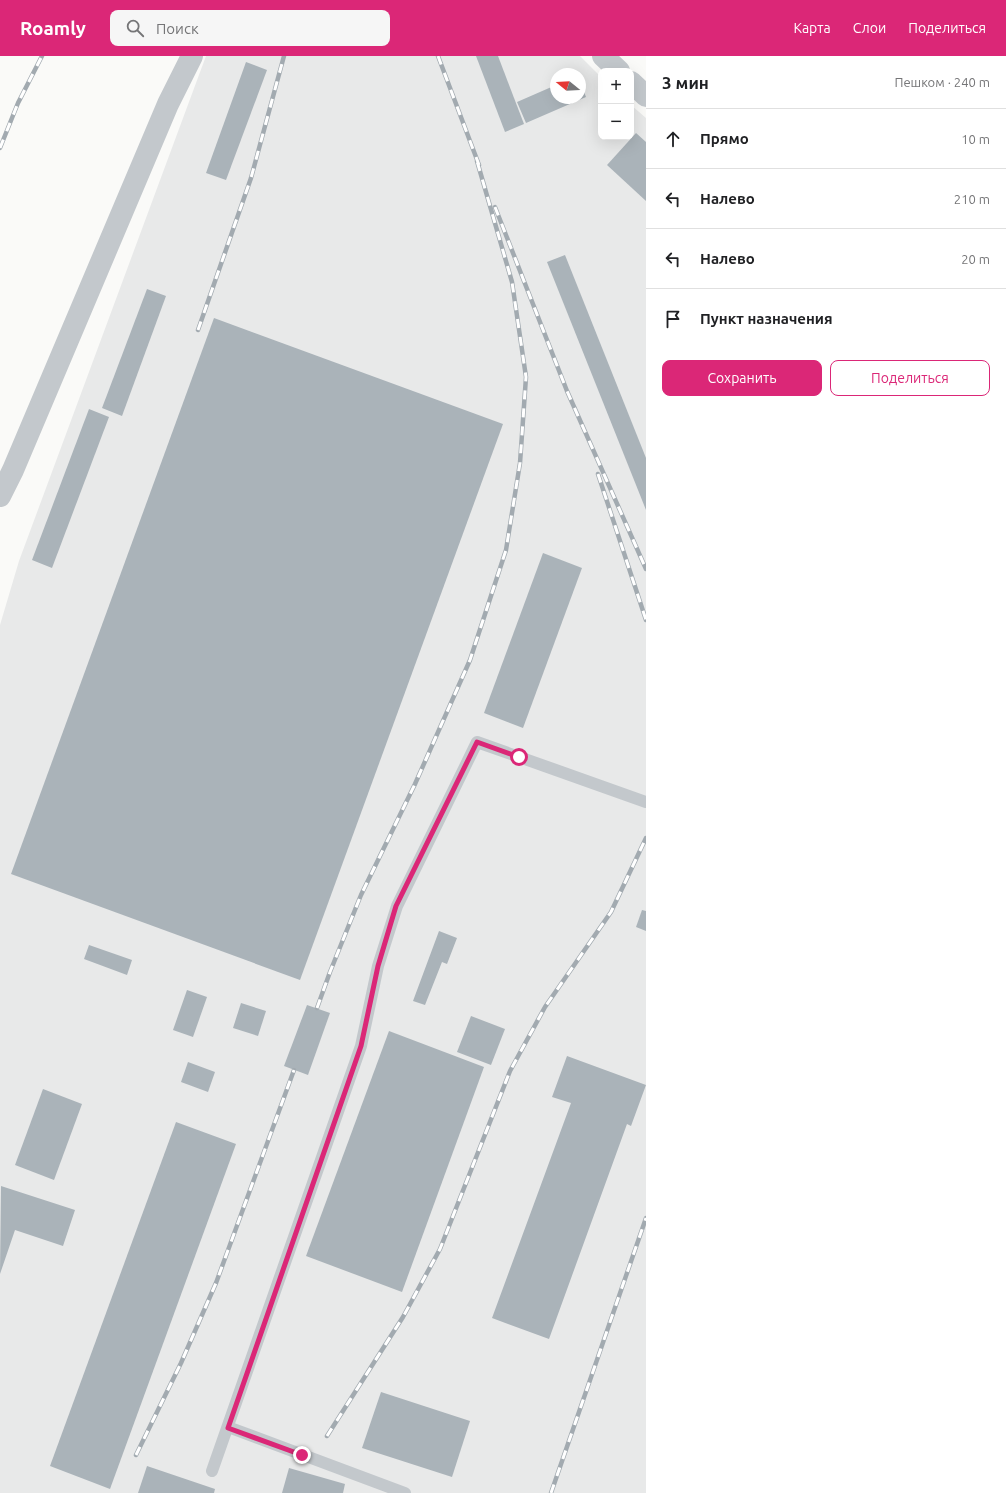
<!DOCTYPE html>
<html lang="ru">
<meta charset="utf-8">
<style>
body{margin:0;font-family:Ubuntu,sans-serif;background:#f6f6f6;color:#202124}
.controls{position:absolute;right:12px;top:12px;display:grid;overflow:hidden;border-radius:8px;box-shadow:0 4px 16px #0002}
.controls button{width:36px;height:36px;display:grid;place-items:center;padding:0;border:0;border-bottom:1px solid #e0e0e0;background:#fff;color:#202124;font:20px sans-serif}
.compass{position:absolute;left:550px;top:12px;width:36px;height:36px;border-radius:50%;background:#fff;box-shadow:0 4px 16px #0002;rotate:288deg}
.stop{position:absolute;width:12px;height:12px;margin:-9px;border:3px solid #db2777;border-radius:50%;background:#fff}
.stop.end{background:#db2777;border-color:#fff;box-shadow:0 1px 4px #0008}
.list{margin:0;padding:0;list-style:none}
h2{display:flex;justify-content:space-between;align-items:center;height:52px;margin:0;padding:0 16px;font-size:17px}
h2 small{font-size:13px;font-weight:400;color:#757577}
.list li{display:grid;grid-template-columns:26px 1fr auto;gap:12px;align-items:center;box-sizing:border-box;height:60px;padding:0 16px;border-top:1px solid #e0e0e0}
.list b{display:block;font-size:15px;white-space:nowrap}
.list em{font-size:13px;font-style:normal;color:#757577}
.actions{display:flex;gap:8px;padding:12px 16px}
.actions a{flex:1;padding:9px 0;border:1px solid #db2777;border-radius:8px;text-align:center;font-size:14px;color:#db2777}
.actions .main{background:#db2777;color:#fff}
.icon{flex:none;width:22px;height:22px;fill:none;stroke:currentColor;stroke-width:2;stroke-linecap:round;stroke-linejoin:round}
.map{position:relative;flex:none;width:646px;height:1437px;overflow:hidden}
header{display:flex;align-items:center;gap:24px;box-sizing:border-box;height:56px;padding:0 20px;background:#db2777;color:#fff}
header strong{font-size:19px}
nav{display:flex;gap:22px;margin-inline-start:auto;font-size:14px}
.search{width:280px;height:36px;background:#f6f6f6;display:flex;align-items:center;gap:10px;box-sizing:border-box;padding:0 14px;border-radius:8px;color:#757577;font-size:15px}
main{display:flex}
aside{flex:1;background:#fff}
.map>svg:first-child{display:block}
</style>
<header>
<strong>Roamly</strong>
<div class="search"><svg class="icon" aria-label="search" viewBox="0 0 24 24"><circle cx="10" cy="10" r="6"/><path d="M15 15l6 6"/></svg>Поиск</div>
<nav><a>Карта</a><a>Слои</a><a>Поделиться</a></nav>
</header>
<main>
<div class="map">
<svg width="646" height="1437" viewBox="0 0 646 1437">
<rect width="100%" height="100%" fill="#fafaf8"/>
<path fill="#e8e9e9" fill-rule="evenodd" d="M206,0h374l21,21v60h30v-32l15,13v1375h-646v-868l19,-64zM556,18h24v24h-24z"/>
<g fill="#aab3b9">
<path d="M476,0h22l26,68 -19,8z"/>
<path d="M246,6l21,8 -41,110 -20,-7z"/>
<path d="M580,26l6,15 -60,26 -9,-21 39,-17v13h24z"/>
<path d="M636,77l10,9v59l-39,-36z"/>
<path d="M565,199l81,203v52l-99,-248z"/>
<path d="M147,233l19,7 -44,120 -20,-8z"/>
<path d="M214,262l289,106 -203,556 -289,-106z"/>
<path d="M89,353l20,8 -57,151 -20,-8z"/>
<path d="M543,497l39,15 -59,160 -39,-15z"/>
<path d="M642,854l4,1v20l-10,-4z"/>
<path d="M439,875l18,7 -10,26 -5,-2 -17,43 -12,-4z"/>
<path d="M89,889l43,15 -5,15 -43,-16z"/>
<path d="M187,934l20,7 -14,40 -20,-7z"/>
<path d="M241,947l25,8 -8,25 -25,-8z"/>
<path d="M307,949l23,8 -22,62 -24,-9z"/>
<path d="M471,960l34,13 -14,36 -34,-13z"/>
<path d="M389,975l95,36 -82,225 -96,-36z"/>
<path d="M567,1000l79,29 -15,41 -4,-2 -78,215 -57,-21 79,-215 -19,-6z"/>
<path d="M188,1006l27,10 -7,20 -27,-10z"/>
<path d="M43,1033l39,15 -28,76 -39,-15z"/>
<path d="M176,1066l60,22 -126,345 -60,-23z"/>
<path d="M1,1130l74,24 -12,36 -48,-16 -15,44z"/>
<path d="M381,1336l89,29 -18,56 -90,-29z"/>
<path d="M147,1410l68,23 -1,4h-76z"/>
<path d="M289,1412l56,16 -2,9h-61z"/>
</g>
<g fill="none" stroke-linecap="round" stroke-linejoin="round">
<g stroke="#c3c8cc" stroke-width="12">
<path d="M228,1371l177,66"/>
<path d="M212,1415l149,-425 17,-80 19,-60 80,-164 169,60"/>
</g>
<g stroke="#c3c8cc" stroke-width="22">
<path d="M603,0l16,15"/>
<path d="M631,26l15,14"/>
<path d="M0,440l13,-26 155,-366 24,-48"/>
</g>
<g stroke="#a2aab0" stroke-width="4.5">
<g id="rail">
<path d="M438,0l41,109"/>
<path d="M0,92l18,-45 24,-47"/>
<path d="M495,151l72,184 79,178"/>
<path d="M198,274l53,-152 33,-122"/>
<path d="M598,418l48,146"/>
<path d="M317,952l13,-36 31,-77 54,-111 55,-124 36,-110 14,-87 6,-86 -14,-95 -35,-121"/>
<path d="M327,1380l76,-119 37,-68 70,-178 35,-64 66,-95 35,-74"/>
<path d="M136,1399l45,-92 35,-80 78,-213"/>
<path d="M551,1437l95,-275"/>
</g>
</g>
<use href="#rail" stroke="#fff" stroke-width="3" stroke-dasharray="9" stroke-linecap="butt"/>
</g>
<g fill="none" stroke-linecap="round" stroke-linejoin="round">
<path stroke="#db2777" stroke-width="5" d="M302,1399l-74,-27 133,-382 17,-80 18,-60 81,-164 42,15"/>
</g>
</svg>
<div class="controls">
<button>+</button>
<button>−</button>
</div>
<svg class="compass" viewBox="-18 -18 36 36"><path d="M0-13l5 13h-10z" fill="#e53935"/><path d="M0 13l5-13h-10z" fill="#757577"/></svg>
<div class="stop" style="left:519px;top:701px"></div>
<div class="stop end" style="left:302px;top:1399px"></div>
</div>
<aside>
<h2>3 мин<small>Пешком · 240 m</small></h2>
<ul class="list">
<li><svg class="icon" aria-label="ahead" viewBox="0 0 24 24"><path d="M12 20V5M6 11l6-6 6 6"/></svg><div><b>Прямо</b></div><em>10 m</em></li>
<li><svg class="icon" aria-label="left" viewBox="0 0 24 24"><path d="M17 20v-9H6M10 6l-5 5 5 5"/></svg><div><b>Налево</b></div><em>210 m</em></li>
<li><svg class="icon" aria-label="left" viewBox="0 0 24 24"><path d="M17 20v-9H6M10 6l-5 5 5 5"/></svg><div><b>Налево</b></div><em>20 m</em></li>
<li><svg class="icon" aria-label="arrive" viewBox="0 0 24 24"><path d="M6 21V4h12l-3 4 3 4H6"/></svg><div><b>Пункт назначения</b></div></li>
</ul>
<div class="actions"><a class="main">Сохранить</a><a>Поделиться</a></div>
</aside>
</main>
